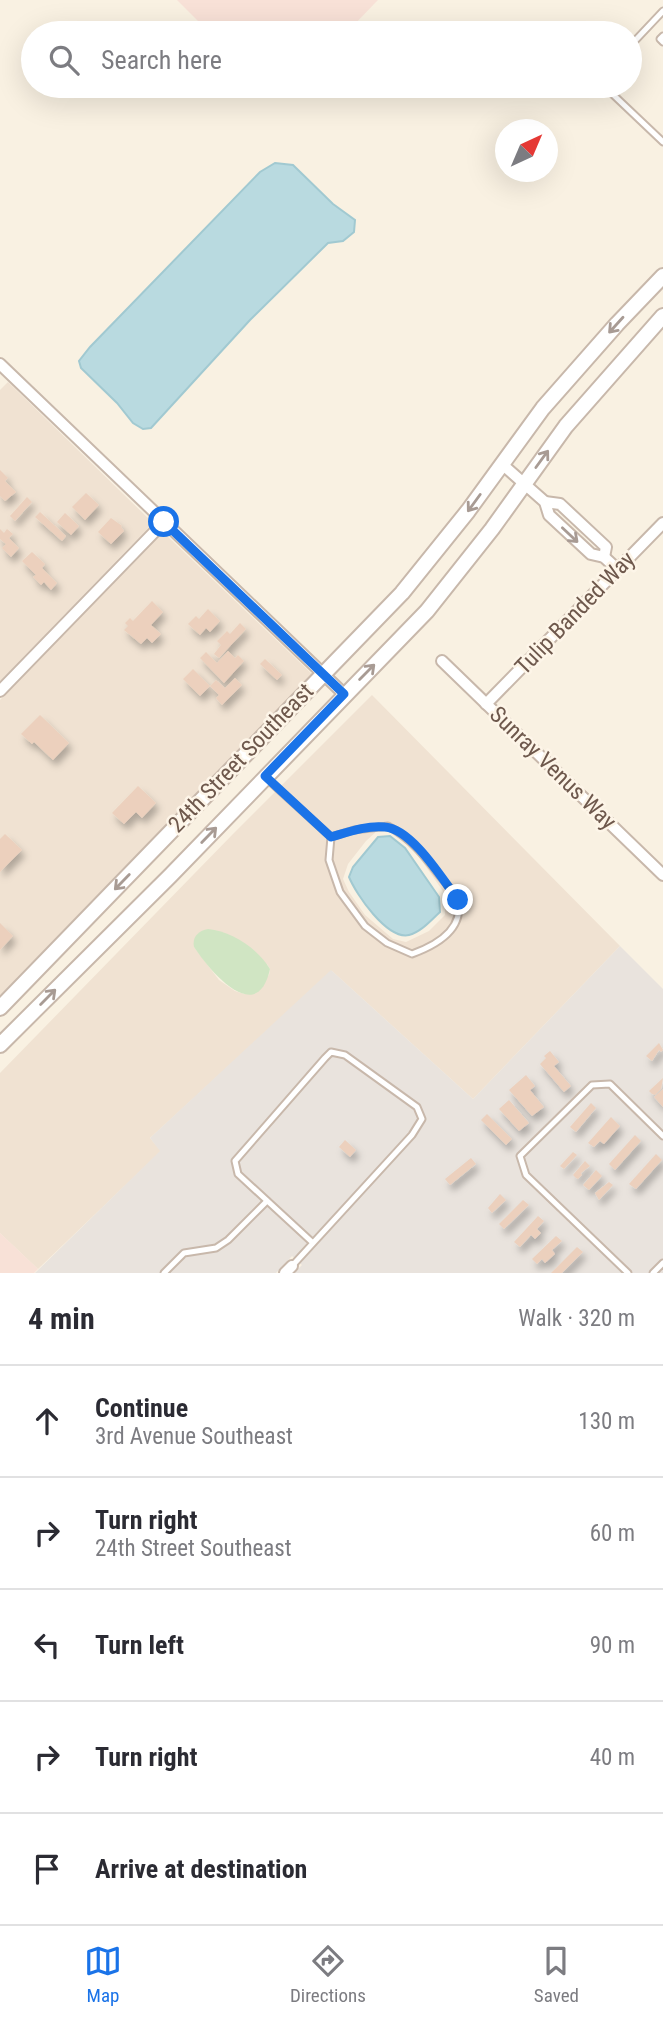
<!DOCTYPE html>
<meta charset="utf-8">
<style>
body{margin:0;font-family:"Roboto Condensed",sans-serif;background:#f2f2f3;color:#2b2b33}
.compass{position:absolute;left:495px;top:119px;width:63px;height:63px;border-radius:50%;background:#fff;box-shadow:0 7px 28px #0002;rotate:44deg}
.stop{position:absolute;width:21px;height:21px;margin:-16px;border:5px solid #1a73e8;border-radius:50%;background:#fff}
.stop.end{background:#1a73e8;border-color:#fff;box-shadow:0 2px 7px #0008}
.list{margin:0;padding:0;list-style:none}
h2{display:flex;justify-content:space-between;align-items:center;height:91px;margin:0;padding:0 28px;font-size:30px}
h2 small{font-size:23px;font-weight:400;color:#7c7c81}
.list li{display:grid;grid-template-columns:46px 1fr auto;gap:21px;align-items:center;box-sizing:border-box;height:112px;padding:0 28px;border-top:2px solid #e1e1e2}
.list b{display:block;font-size:26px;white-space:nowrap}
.list p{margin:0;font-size:23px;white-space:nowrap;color:#7c7c81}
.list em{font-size:23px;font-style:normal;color:#7c7c81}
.icon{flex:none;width:38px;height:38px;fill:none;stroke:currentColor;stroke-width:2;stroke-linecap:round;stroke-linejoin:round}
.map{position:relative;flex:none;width:663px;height:1273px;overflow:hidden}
.search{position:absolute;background:#fff;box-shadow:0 7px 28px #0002;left:21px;right:21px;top:21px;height:77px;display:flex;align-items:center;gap:18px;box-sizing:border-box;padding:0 24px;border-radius:38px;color:#7c7c81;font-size:26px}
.sheet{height:651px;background:#fff}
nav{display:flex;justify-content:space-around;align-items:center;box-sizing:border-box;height:98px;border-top:2px solid #e1e1e2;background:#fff;font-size:19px;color:#7c7c81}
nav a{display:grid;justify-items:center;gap:4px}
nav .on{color:#1a73e8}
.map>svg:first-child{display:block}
</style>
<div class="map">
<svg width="663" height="1273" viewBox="0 0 663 1273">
<defs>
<filter id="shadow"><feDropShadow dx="3.5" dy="6" stdDeviation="3.5" flood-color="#0004"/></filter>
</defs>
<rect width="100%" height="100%" fill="#f9f1e2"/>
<g fill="#f0e2d2" fill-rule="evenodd">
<path d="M8,382l145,141 -153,158v-291z"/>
<path d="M163,532l149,142 -312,321v-295z"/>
<path d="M372,695l248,251 -147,153 -141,-128 -182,167 11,13 -123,118 -38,-36v-160l232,-238zM378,830h15l17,14 35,50v21l-16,16 -23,11 -13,-3 -28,-24 -16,-23 -6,-13 5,-15 18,-23zM194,947l73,17 3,5 -1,6 -25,19 -9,-3 -16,-11z"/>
</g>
<g fill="#f8e1d7">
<path d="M177,0h201l-32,33h-136z"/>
<path d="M0,1233l38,36 -4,4h-34z"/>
</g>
<path fill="#e9e3dd" d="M620,946l43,43v284h-369l8,-8 -10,-9 -16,17h-241l125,-122 -10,-13 181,-168 142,129z"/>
<path fill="#d0e5c3" d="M208,929c24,2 50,20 62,40 -13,59 -61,1 -76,-22 -2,-10 4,-16 14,-18z"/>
<g fill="#b9dae0" stroke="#a1c9d1" stroke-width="2">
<path d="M275,163l18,2 40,39 22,16 -1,12 -11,9 -15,2 -78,77 -99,108 -8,1 -10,-6 -16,-20 -36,-35 -2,-7 11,-14 170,-175z"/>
<path d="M390,836l15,12 34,49 1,15c-9,8 -19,20 -31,23 -22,5 -53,-41 -60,-58l4,-10 25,-30z"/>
</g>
<g fill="#ecd0bd" filter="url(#shadow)">
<path d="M0,470l8,8 -3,3 11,11 -11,9 -5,-5z"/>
<path d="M86,493l13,12 -14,15 -13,-13z"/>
<path d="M27,497l5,5 -17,19 -5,-5z"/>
<path d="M40,512l26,24 -4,5 -27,-24z"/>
<path d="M65,513l14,13 -8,9 -14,-13z"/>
<path d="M111,518l11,8 -1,1 3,4 -13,13 -13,-12z"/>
<path d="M0,529l4,4 3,-4 6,5 -4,4 10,10 -8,9 -9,-9 4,-4 -6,-5z"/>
<path d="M32,552l13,12 -3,4 15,15 -6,7 -7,-8 -3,3 -8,-8 3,-2 -14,-14z"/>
<path d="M152,601l11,11 -12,13 10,9 -9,9 -5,-5 -6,6 -17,-14 4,-4 -3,-3 5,-5 3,3z"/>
<path d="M208,609l12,12 -10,11 -4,-4 -6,7 -12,-11 8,-8 3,3z"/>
<path d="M240,623l6,6 -27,29 -5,-4 7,-9 -4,-4 10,-10 3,3z"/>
<path d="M228,651l7,7 3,-3 6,6 -20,22 -24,-25 6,-6 11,11z"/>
<path d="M265,659l17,16 -5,5 -17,-16z"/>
<path d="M193,669l17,17 6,-6 9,8 10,-10 7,7 -20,20 -6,-7 3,-3 -9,-9 -10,10 -17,-17z"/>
<path d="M40,715l29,28 -16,17 -19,-18 -2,2 -11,-10z"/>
<path d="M138,786l18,17 -14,15 -6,-6 -12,12 -12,-11z"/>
<path d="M5,834l17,16 -22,22v-33z"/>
<path d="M0,923l13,13 -13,14z"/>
<path d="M659,1043l4,7 -2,2 -2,-2 -7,11 -6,-5z"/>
<path d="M550,1051l9,11 -5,4 17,20 -7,6 -24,-28 6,-6 -2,-2z"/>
<path d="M526,1075l9,11 -5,4 14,17 -12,9 -23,-26z"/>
<path d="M663,1078l-2,11 -6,6 -3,-1 -3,-3z"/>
<path d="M663,1089v18l-9,-10z"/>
<path d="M509,1100l20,23 -10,8 -20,-22z"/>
<path d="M591,1103l5,5 -20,24 -6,-5z"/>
<path d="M487,1114l25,25 -6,6 -25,-25z"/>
<path d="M611,1117l9,9 -16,18 -4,-3 -6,6 -6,-4z"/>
<path d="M635,1135l6,6 -26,29 -6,-6z"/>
<path d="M345,1140l11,10 -6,7 -11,-10z"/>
<path d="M573,1152l4,3 -13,14 -4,-3z"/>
<path d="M656,1154l6,6 -26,29 -7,-5z"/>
<path d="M471,1158l5,6 -26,21 -5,-6z"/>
<path d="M585,1161l5,5 -9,7 1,2 -4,4 -2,-1 -3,-3z"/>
<path d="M596,1170l6,6 -13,14 -6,-5z"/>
<path d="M609,1182l4,3 -14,15 -4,-7z"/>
<path d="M500,1194l6,6 -14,13 -4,-5z"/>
<path d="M523,1200l6,5 -25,24 -5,-5z"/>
<path d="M538,1216l6,5 -7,8 4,4 -6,6 -4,-4 -11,12 -6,-5z"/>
<path d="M556,1236l6,5 -10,9 3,4 -10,9 -3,-4 -5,5 -5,-5z"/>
<path d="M577,1247l6,5 -21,21h-11z"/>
</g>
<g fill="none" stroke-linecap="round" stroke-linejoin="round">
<g stroke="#c8b8ab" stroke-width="9">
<g id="service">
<path d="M663,36l-3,3 3,3"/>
<path d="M630,46l33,-35"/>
<path d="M604,86l59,56"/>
<path d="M266,778l65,59"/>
<path d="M388,826c22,12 36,29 51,49 5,7 17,18 19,26 6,30 -24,45 -46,53l-25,-11 -22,-17 -25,-34 -11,-32 2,-23 23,-7z"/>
<path d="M292,1266l120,-131 10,-16 -5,-12 -72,-52 -14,-3 -6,6 -90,103 3,13 75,69"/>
<path d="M164,1273l20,-20 32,-5 12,-8 39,-39"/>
<path d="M628,1273l-102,-98 -6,-19 72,-71 18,-1 53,52"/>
<path d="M653,1273l10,-10"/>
</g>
</g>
<g stroke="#c8b8ab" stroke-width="14">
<g id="minor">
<path d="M0,364l344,330"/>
<path d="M502,464l43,38 4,13 42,39 13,3 13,12"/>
<path d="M545,502l15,2 46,43 -2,10"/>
<path d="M442,661l221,214"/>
<path d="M0,691l164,-169"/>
<path d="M486,704l177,-181"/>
<path d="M285,1273l7,-7"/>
</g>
</g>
<g stroke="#c8b8ab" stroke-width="18">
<g id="tertiary">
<path d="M0,1008l402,-415 66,-82 75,-103 74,-84 46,-48"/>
<path d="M0,1045l170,-169 257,-265 65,-82 74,-103 97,-110"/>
</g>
</g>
<use href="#service" stroke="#fff" stroke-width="5"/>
<use href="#minor" stroke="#fff" stroke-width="10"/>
<use href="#tertiary" stroke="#fff" stroke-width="14"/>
</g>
<defs><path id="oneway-shaft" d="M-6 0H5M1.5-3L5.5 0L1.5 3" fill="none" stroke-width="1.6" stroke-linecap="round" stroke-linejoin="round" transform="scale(1.75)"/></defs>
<g stroke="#a89b94">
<use href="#oneway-shaft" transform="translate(616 325) rotate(132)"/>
<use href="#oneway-shaft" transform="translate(542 459) rotate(-54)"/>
<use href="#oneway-shaft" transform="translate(474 503) rotate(126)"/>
<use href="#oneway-shaft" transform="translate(570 535) rotate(43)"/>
<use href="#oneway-shaft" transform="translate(367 672) rotate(-45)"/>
<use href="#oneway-shaft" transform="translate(209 835) rotate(-46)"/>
<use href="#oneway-shaft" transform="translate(122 882) rotate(134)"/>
<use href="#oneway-shaft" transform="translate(48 997) rotate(-45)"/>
</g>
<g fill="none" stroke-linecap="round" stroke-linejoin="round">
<path stroke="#1a73e8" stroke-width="9" d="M164,522l180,172 -79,82 66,61c17,-5 36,-12 54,-10 27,2 58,53 73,73"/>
</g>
<g text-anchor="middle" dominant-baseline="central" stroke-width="5" stroke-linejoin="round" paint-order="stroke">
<g font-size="23" fill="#6e584c" stroke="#fdf5e8">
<text transform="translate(575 613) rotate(-46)">Tulip Banded Way</text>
<text transform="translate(241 758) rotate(-46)">24th Street Southeast</text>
<text transform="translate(553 768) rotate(44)">Sunray Venus Way</text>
</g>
</g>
</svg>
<svg class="compass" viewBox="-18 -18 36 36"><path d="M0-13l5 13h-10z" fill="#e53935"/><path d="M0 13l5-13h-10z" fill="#7c7c81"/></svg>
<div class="stop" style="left:164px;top:522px"></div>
<div class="stop end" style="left:458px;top:900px"></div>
<div class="search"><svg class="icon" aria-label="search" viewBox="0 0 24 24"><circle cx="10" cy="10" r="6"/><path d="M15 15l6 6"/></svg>Search here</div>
</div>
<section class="sheet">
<h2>4 min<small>Walk · 320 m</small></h2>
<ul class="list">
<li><svg class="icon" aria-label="ahead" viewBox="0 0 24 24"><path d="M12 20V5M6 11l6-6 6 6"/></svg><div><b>Continue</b><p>3rd Avenue Southeast</p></div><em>130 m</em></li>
<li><svg class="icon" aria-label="right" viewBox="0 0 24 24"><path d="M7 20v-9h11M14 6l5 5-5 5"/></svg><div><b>Turn right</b><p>24th Street Southeast</p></div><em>60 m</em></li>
<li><svg class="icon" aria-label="left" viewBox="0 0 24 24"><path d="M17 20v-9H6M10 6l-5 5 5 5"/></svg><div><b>Turn left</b></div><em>90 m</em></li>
<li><svg class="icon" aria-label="right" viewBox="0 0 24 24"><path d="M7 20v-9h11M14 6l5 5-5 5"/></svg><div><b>Turn right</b></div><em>40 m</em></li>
<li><svg class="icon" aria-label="arrive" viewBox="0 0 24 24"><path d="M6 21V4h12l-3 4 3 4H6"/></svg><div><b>Arrive at destination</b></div></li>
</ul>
</section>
<nav>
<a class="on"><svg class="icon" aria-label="map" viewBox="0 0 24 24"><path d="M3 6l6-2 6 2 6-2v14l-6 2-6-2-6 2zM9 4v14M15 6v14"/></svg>Map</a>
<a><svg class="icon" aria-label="directions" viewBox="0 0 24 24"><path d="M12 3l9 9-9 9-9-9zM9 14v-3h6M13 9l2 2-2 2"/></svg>Directions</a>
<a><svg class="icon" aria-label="saved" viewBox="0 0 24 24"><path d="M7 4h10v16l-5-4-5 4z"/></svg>Saved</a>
</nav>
